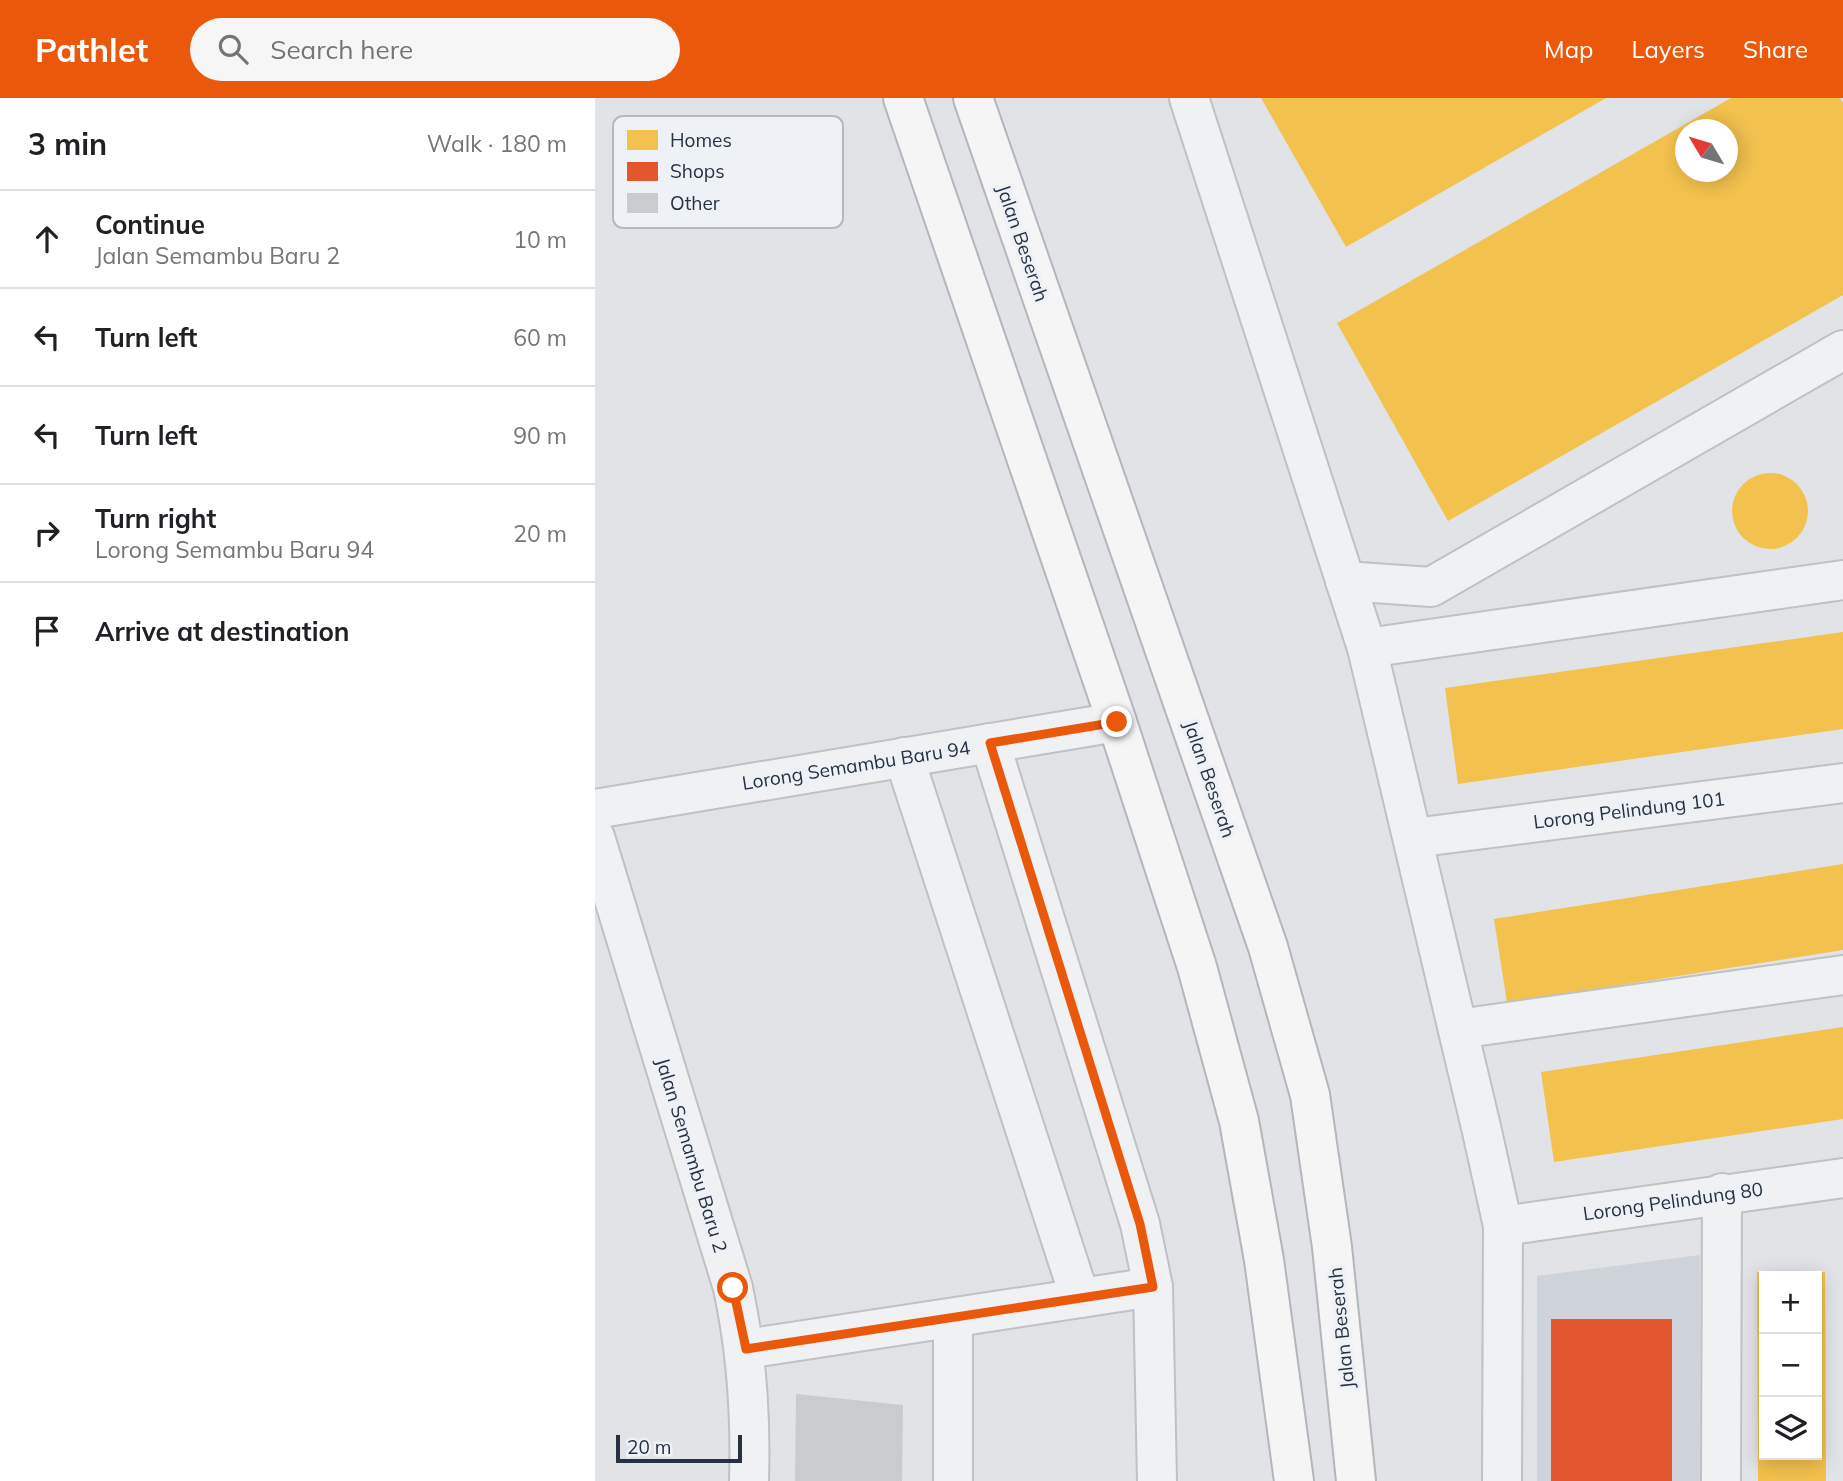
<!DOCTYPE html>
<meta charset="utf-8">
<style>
body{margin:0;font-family:Mulish,sans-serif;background:#f6f6f6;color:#202124}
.controls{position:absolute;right:21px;bottom:21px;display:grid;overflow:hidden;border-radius:0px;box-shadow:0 4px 18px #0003}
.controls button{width:63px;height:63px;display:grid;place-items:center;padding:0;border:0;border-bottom:2px solid #e0e0e0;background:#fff;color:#202124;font:35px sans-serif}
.compass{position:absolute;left:1080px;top:21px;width:63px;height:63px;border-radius:50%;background:#fff;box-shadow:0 4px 18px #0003;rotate:308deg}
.scale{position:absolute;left:21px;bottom:18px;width:126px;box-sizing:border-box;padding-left:7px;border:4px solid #263141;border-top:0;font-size:19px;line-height:24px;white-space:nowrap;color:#263141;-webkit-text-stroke:5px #eef2f6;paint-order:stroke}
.stop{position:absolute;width:21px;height:21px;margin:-16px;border:5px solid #ea580c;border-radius:50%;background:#fff}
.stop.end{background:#ea580c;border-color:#fff;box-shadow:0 2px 7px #0008}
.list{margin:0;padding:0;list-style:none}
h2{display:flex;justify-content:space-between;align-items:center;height:91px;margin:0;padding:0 28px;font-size:30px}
h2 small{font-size:23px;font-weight:400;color:#757577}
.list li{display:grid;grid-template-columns:46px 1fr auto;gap:21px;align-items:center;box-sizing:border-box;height:98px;padding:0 28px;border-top:2px solid #e0e0e0}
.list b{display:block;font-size:26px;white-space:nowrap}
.list p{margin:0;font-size:23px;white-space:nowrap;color:#757577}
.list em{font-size:23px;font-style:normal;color:#757577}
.icon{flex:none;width:38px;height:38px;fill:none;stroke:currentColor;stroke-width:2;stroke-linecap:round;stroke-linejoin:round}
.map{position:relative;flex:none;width:1248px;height:1383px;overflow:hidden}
header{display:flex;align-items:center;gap:42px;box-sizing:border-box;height:98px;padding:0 35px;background:#ea580c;color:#fff}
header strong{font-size:33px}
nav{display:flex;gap:38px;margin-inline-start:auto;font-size:24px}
.search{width:490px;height:63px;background:#f6f6f6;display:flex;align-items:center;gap:18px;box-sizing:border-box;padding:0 24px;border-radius:38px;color:#757577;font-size:26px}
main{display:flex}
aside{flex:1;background:#fff}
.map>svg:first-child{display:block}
</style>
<header>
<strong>Pathlet</strong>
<div class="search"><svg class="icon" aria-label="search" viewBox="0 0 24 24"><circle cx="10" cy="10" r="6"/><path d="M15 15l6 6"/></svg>Search here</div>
<nav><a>Map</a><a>Layers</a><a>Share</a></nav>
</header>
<main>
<aside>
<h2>3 min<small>Walk · 180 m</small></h2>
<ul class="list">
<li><svg class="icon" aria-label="ahead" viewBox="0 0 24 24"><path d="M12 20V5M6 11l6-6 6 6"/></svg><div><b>Continue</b><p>Jalan Semambu Baru 2</p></div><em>10 m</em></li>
<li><svg class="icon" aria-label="left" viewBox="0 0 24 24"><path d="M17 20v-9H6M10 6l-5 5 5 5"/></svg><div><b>Turn left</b></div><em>60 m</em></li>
<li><svg class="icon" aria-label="left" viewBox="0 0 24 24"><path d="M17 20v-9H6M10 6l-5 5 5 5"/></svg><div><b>Turn left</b></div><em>90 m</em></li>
<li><svg class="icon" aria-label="right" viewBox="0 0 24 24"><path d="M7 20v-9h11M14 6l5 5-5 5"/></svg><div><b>Turn right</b><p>Lorong Semambu Baru 94</p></div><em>20 m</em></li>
<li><svg class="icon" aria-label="arrive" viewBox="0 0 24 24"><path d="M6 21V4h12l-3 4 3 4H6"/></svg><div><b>Arrive at destination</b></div></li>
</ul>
</aside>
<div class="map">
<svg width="1248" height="1383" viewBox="0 0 1248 1383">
<rect width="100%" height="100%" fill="#e1e3e6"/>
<path fill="#ced3da" d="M1105,1157v226h-163v-205z"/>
<g fill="#f2c14e" fill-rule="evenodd">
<path d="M666,0h345l-260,149z"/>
<path d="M1136,0h109l3,5v192l-395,226 -111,-198zM1090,32h42v42h-42z"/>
<circle cx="1175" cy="413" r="38"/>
<path d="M1248,534v97l-385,55 -13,-96z"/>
<path d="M1248,766v86l-336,53 -13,-84z"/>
<path d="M1248,929v92l-289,43 -13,-90z"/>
<path d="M1162,1174h68l1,209h-68zM1169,1178h53v179h-53z"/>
</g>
<rect fill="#e4572e" x="956" y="1221" width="121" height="162"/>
<path fill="#c9cbce" d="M201,1296l107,11 -1,76h-107z"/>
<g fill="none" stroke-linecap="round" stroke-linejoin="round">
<g stroke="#bfc1c4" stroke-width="42">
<g id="minor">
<path d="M594,0l178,550 114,479 22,99 -1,255"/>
<path d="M750,483l86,6 412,-237"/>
<path d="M772,550l476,-68"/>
<path d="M395,645l150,481 13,63 4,194"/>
<path d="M309,659l176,541"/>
<path d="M0,711l522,-87"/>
<path d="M0,739l138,451c14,65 18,127 16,193"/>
<path d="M819,740l429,-55"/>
<path d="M863,931l385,-54"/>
<path d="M908,1128l340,-48"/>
<path d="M358,1220v163"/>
<path d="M151,1251l407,-62"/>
<path d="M1126,1383l1,-288"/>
</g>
</g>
<g stroke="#b3b6bb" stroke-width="42">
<g id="highway">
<path d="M308,0l214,624 80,245 42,154 25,139 30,221"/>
<path d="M378,0l295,849 42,148 22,152 24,234"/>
</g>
</g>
<use href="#minor" stroke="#f0f1f3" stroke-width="38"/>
<use href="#highway" stroke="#f5f5f6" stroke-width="38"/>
</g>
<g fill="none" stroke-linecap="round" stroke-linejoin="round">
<path stroke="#ea580c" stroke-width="9" d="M138,1190l13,61 407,-62 -13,-63 -150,-481 127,-21"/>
</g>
<g text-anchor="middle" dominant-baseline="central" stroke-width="7" stroke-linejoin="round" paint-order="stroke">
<g font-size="19" fill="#263141" stroke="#eef2f6">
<text transform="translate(428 145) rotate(71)">Jalan Beserah</text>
<text transform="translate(261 667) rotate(-9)">Lorong Semambu Baru 94</text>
<text transform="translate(615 681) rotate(71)">Jalan Beserah</text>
<text transform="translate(1034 712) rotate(-7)">Lorong Pelindung 101</text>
<text transform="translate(97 1057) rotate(73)">Jalan Semambu Baru 2</text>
<text transform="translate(1078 1103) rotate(-8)">Lorong Pelindung 80</text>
<text transform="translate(746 1230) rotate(-96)">Jalan Beserah</text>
</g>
</g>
<rect x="18" y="18" width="230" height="112" rx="10" fill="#eef2f6" stroke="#b2b8c0" stroke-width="2"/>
<rect x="32" y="32" width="31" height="20" fill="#f2c14e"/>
<rect x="32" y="64" width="31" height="19" fill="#e4572e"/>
<rect x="32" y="95" width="31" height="20" fill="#c9cbce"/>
<g font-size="19" fill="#263141">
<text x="75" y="49">Homes</text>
<text x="75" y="80">Shops</text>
<text x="75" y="112">Other</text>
</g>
</svg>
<div class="controls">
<button>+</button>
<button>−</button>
<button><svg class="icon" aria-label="layers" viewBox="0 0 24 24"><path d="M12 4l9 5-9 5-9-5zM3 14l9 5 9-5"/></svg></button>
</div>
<svg class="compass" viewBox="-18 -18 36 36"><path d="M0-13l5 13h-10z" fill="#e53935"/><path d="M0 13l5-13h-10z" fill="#757577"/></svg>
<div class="scale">20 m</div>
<div class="stop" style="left:138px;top:1190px"></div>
<div class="stop end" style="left:522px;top:624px"></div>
</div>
</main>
